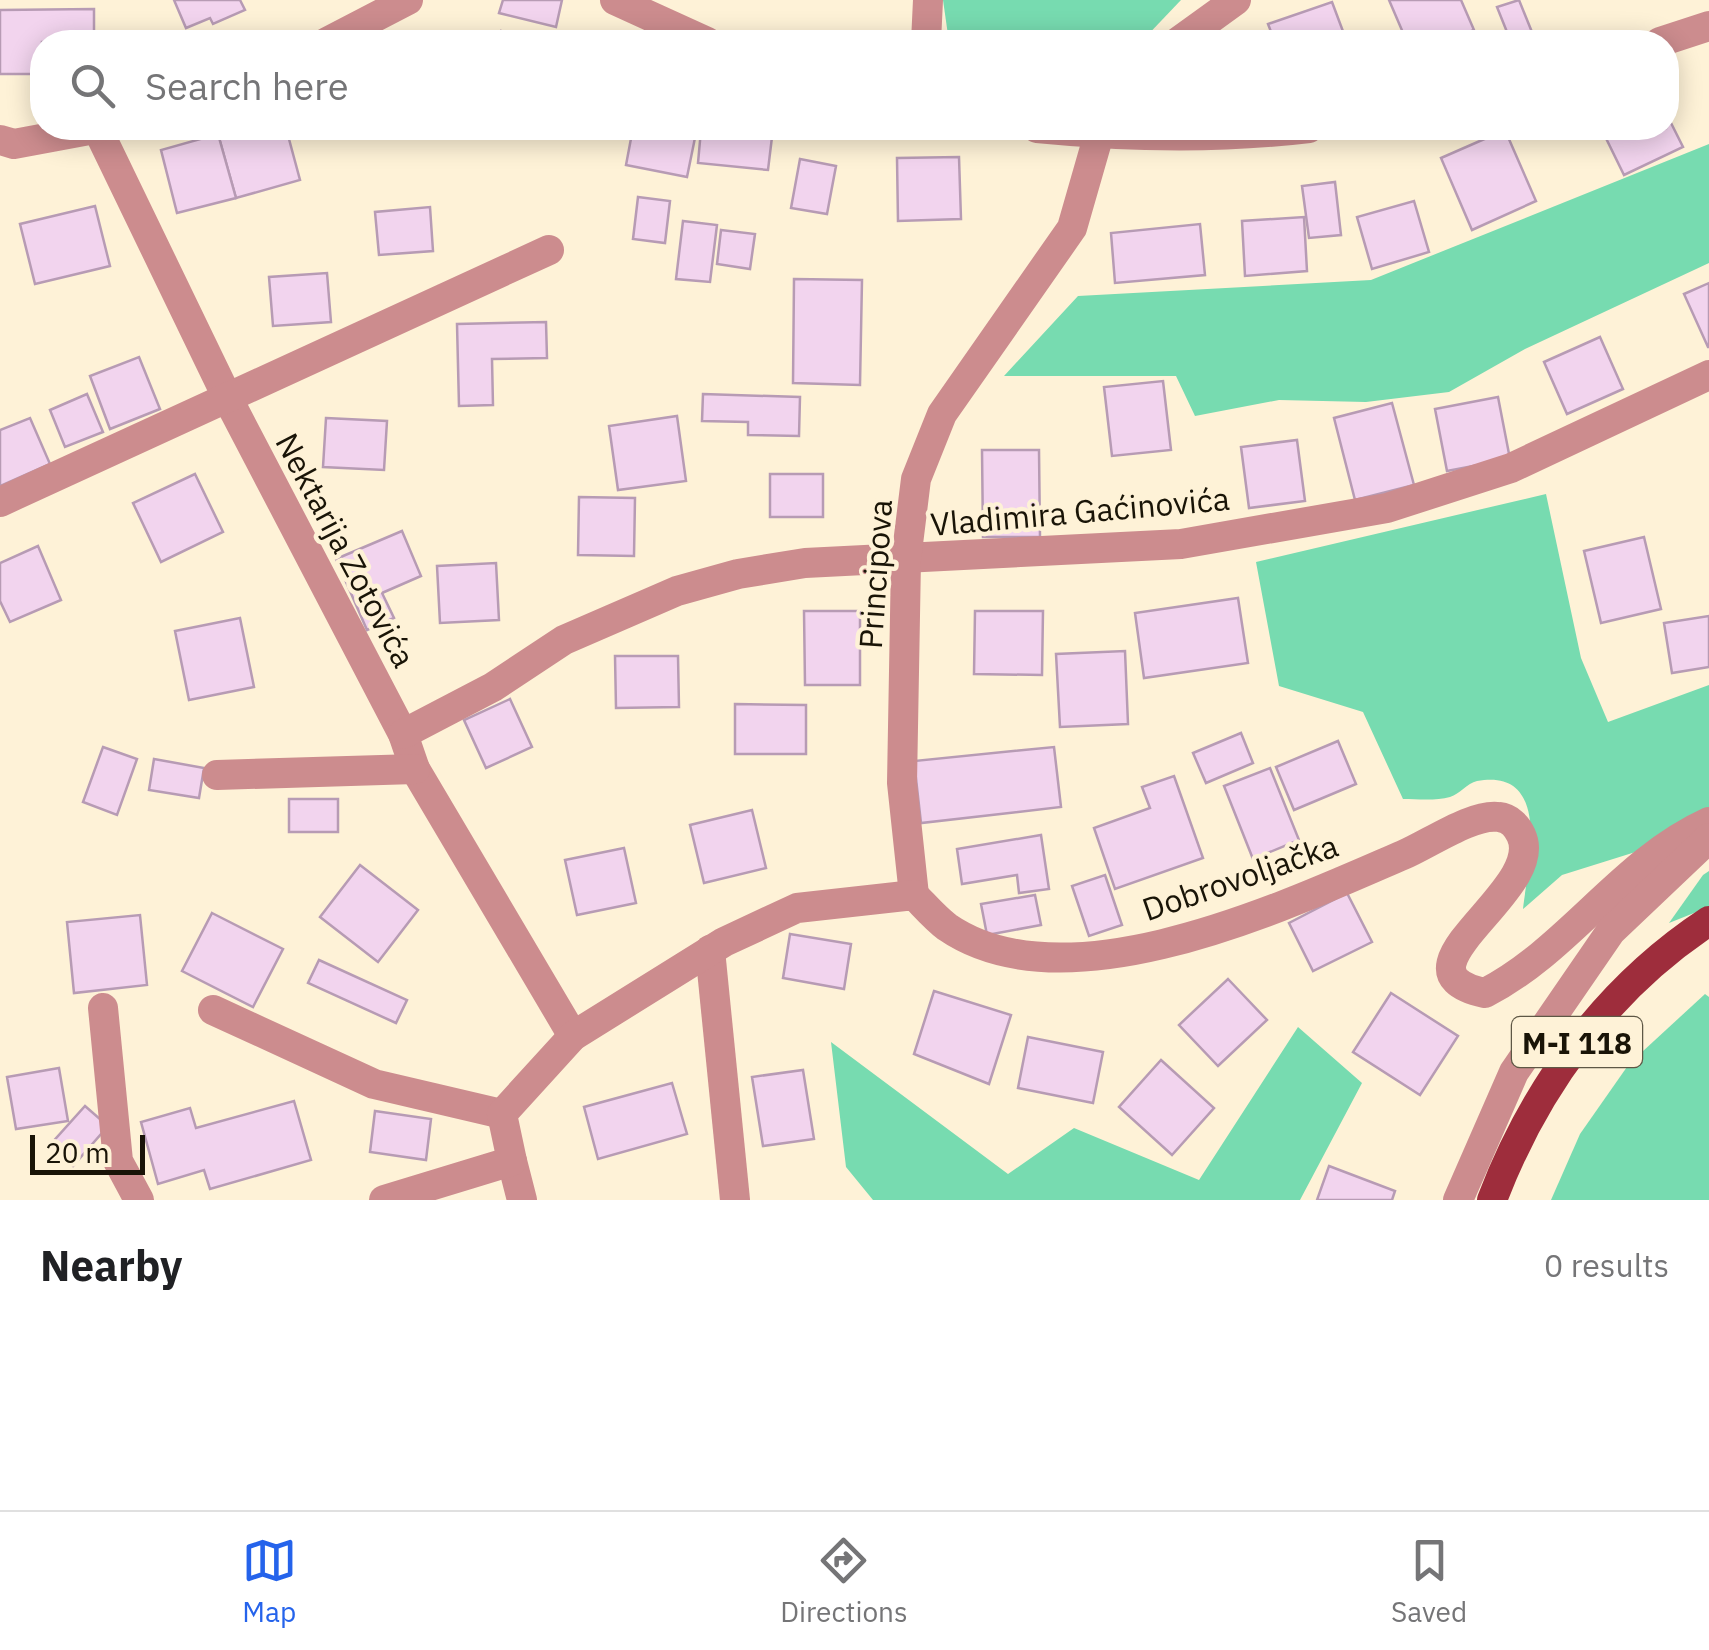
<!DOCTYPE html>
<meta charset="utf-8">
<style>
body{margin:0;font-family:"IBM Plex Sans",sans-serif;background:#f6f6f6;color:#202124}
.scale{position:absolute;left:30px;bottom:25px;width:115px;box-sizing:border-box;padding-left:10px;border:5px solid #191407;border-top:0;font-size:28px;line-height:35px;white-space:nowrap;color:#191407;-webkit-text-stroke:8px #fef2d7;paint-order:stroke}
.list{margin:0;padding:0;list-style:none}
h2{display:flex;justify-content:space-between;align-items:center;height:130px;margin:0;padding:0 40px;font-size:42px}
h2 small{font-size:32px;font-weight:400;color:#757577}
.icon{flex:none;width:55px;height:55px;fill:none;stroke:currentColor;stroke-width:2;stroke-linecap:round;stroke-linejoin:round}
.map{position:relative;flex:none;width:1709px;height:1200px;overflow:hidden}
.search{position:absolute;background:#fff;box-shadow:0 5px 25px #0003;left:30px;right:30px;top:30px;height:110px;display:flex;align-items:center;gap:25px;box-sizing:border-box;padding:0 35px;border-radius:40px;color:#757577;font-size:38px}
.sheet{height:310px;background:#fff}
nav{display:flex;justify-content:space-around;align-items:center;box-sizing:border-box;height:140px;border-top:2px solid #e0e0e0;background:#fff;font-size:28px;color:#757577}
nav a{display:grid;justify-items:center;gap:5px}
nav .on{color:#2563eb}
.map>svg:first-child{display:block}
</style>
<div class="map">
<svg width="1709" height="1200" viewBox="0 0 1709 1200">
<rect width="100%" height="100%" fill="#fef2d7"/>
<g fill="#77dbb0">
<path d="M943,0h238l-40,42h-192z"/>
<path d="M1709,144v119l-184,86 -76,43 -83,10 -87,-2 -84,16 -19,-40h-172l74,-80 293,-16z"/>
<path d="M1546,494l35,164 27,64 101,-37v124l-48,35 -99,31 -39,34c4,-40 31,-142 -46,-128 -10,2 -17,13 -27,16 -14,4 -33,2 -47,2l-40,-87 -84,-26 -23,-124z"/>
<path d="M1709,871v36l-40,16 34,-48z"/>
<path d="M1705,994l4,3v203h-158l29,-66 49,-70z"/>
<path d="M1298,1027l64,56 -62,117h-427l-27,-33 -15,-125 177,132 66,-46 125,52z"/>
</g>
<g fill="#f2d4ee" stroke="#b79bb4" stroke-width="2.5">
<path d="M174,0h66l5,10 -32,14 -3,-6 -24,10z"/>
<path d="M503,0h59l-6,27 -57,-14z"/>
<path d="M1389,0h72l13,30 -30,12h-37z"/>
<path d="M1519,0l17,42h-25l-14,-35z"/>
<path d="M1332,2l15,40h-72l-7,-18z"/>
<path d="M94,9v33h-52v32h-42v-64z"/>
<path d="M501,31l29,6 25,5h-57z"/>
<path d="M1666,113l17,34 -59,28 -23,-47h65z"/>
<path d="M243,128h43l14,52 -64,18 -18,-64z"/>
<path d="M310,128h31l-29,8z"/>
<path d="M633,128h64l-10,49 -61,-12z"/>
<path d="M701,130l71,7 -4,33 -70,-7z"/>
<path d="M1505,130l31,71 -64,29 -31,-72z"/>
<path d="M218,134l18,64 -59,15 -16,-63z"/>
<path d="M959,157l2,62 -63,2 -1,-63z"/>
<path d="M800,159l36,7 -9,48 -36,-6z"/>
<path d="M1335,182l6,53 -32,3 -7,-52z"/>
<path d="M638,197l32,4 -5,42 -32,-4z"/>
<path d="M1414,201l15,51 -57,17 -15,-52z"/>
<path d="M95,206l15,60 -75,18 -15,-60z"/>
<path d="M430,207l3,44 -54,4 -4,-43z"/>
<path d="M1304,217l3,54 -62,5 -3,-55z"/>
<path d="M683,221l34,4 -7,57 -34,-3z"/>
<path d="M1200,224l5,51 -90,8 -4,-50z"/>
<path d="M721,230l34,4 -5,35 -33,-5z"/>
<path d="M327,273l4,49 -58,4 -4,-49z"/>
<path d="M794,279l68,1 -2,105 -67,-2z"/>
<path d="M1709,283v64h-1l-24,-53z"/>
<path d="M546,322l1,36 -55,1 1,46 -34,1 -2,-82z"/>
<path d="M1600,337l23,52 -56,25 -23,-52z"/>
<path d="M139,357l21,52 -50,20 -20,-53z"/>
<path d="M1163,381l8,69 -59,6 -8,-69z"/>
<path d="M87,394l16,38 -38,15 -15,-37z"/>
<path d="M703,394l97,3 -1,39 -51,-1v-13l-46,-1z"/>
<path d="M1498,397l12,62 -63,12 -12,-62z"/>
<path d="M1392,403l22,82 -59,15 -21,-82z"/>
<path d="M677,416l9,65 -68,9 -9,-64z"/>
<path d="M30,418l20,46 -50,22v-56z"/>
<path d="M326,418l61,3 -3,49 -61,-3z"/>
<path d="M1297,440l8,61 -56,7 -8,-61z"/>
<path d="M982,450h57l1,87h-57z"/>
<path d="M195,474l28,58 -62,30 -28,-59z"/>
<rect x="770" y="474" width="53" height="43"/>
<path d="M579,497l56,1 -1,58 -56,-1z"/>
<path d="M402,531l19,45 -39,17 12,25 -27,12 -31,-71z"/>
<path d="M1644,537l17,72 -60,14 -17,-72z"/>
<path d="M38,546l23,54 -51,22 -10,-21v-38z"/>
<path d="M496,563l3,57 -59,3 -3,-57z"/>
<path d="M1238,598l10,65 -104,15 -9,-65z"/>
<path d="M804,611h56v74h-55z"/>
<path d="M975,611h68l-1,64 -68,-1z"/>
<path d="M1709,616v51l-37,6 -8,-50z"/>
<path d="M240,618l14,69 -65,13 -14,-69z"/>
<path d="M1125,651l3,73 -68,3 -4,-73z"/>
<path d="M615,656h63l1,51 -63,1z"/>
<path d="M510,699l22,48 -46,21 -22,-48z"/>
<path d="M735,704l71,1v49h-71z"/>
<path d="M1241,733l12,30 -47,20 -13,-30z"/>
<path d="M1338,741l18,43 -62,26 -18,-43z"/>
<path d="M103,747l34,12 -20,56 -34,-13z"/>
<path d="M1054,747l7,60 -140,16 -7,-62z"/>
<path d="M154,759l50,9 -5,30 -50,-8z"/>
<path d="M1270,768l29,72 -46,19 -29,-73z"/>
<path d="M1174,776l29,82 -88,31 -21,-61 56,-20 -8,-21z"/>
<rect x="289" y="799" width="49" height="33"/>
<path d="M752,810l14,58 -62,15 -14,-58z"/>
<path d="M1041,835l8,54 -30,4 -2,-18 -55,9 -5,-35z"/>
<path d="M624,848l12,55 -59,12 -12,-55z"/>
<path d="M360,865l58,45 -40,52 -58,-45z"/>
<path d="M1105,875l17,50 -33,11 -17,-50z"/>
<path d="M1347,893l25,49 -59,29 -24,-48z"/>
<path d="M1035,895l6,30 -54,10 -6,-31z"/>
<path d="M212,913l71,36 -30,58 -71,-36z"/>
<path d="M140,915l7,70 -73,8 -7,-71z"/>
<path d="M790,934l61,10 -7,45 -61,-11z"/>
<path d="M319,960l88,40 -11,23 -88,-40z"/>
<path d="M1228,979l39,41 -49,46 -39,-41z"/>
<path d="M934,991l77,24 -22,69 -75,-30z"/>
<path d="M1391,993l67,43 -38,59 -67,-43z"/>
<path d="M1028,1037l75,15 -10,51 -75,-15z"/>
<path d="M1161,1060l53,48 -42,47 -53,-48z"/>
<path d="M59,1068l9,53 -52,8 -9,-52z"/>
<path d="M803,1070l11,69 -51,7 -11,-69z"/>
<path d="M672,1083l15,51 -89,25 -14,-52z"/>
<path d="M294,1101l17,59 -101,29 -6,-19 -46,14 -17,-62 49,-14 6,20z"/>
<path d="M85,1106l23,20 -35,40 -23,-21z"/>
<path d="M375,1111l56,8 -5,41 -56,-8z"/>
<path d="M1329,1166l66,25 -3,9h-75z"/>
</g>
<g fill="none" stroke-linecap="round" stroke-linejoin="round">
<g stroke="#cc8c8e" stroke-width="30">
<path d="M615,0l92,42"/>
<path d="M327,42l81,-42"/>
<path d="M926,42l2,-42"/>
<path d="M1178,42l58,-42"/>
<path d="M1660,42l49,-16"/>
<path d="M97,128l131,271 175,335 12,35 158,267"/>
<path d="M1037,128c91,9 181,11 272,0"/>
<path d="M0,140l14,4 86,-16"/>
<path d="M0,502l549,-252"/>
<path d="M403,734l90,-47 71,-47 113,-49 61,-17 67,-11 376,-19 206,-36 124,-40 198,-93"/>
<path d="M217,775l198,-6"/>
<path d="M914,895l-12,-112 4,-223 10,-81 26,-65 130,-186 27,-94 6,-6"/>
<path d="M710,950l25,250"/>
<path d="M103,1008l15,153 21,39"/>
<path d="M213,1010l161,74 128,30"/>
<path d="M512,1161l10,39"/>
<path d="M384,1200l128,-39 -10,-47 71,-78 151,-94 73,-34 117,-13c10,10 21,23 33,32 119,82 338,-21 456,-72 26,-11 70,-42 96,-38 10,1 18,9 22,18 27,56 -139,136 -36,158 85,-44 136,-131 224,-171"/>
<path d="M1458,1200l56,-128 97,-141 98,-93"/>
</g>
<path stroke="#9e2d3c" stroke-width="30" d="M1492,1200c43,-113 115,-212 217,-279"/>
</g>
<g text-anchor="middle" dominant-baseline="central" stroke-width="9" stroke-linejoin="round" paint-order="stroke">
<rect fill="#fef2d7" stroke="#5e5745" stroke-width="2.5" x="1512" y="1017" width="130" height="50" rx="8"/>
<g font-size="30" font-weight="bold" fill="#191407">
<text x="1577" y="1042">M-I 118</text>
</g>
<g font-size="32" fill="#191407" stroke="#fef2d7">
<text transform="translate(1080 511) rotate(-5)">Vladimira Gaćinovića</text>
<text transform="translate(346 550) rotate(62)">Nektarija Zotovića</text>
<text transform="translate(875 574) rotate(-86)">Principova</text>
<text transform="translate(1240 877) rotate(-19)">Dobrovoljačka</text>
</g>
</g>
</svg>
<div class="scale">20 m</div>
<div class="search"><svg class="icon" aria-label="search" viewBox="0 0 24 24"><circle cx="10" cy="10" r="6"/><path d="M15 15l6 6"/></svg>Search here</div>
</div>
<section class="sheet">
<h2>Nearby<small>0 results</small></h2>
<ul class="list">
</ul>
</section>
<nav>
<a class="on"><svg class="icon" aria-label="map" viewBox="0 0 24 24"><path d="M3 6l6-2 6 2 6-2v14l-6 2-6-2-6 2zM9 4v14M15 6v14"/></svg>Map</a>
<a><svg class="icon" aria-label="directions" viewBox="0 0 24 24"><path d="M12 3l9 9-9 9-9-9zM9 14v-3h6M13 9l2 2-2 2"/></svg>Directions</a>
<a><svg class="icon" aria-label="saved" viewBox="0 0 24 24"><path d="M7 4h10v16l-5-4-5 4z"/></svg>Saved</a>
</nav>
